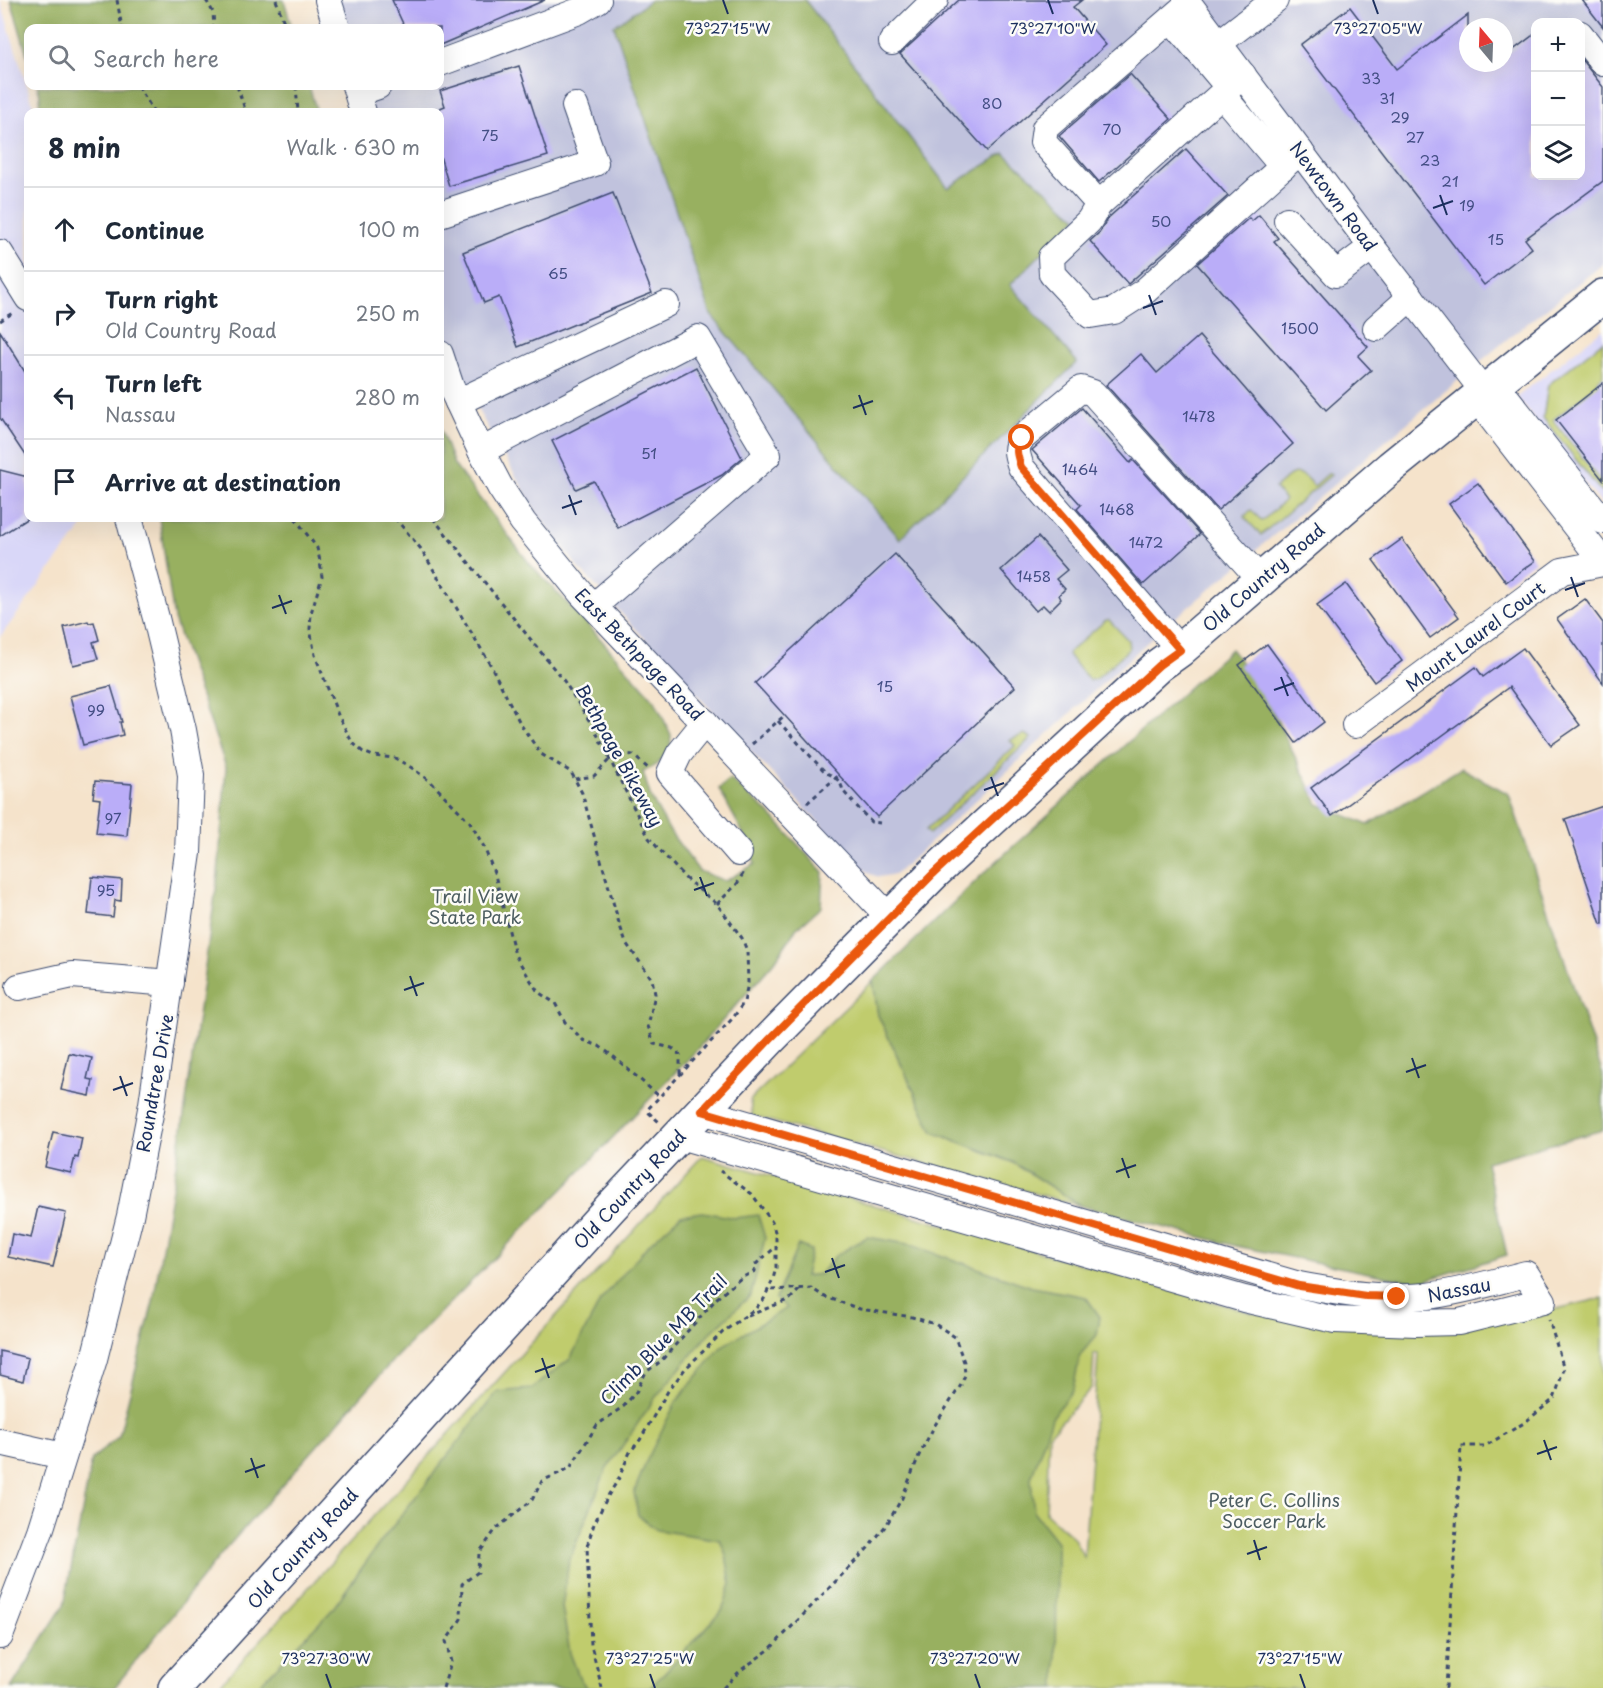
<!DOCTYPE html>
<meta charset="utf-8">
<style>
body{margin:0;font-family:"Playpen Sans",sans-serif;background:#f6f6f7;color:#1f2937}
.controls{position:absolute;right:18px;top:18px;display:grid;overflow:hidden;border-radius:12px;box-shadow:0 6px 24px #0002}
.controls button{width:54px;height:54px;display:grid;place-items:center;padding:0;border:0;border-bottom:2px solid #e0e1e3;background:#fff;color:#1f2937;font:30px sans-serif}
.compass{position:absolute;left:1459px;top:18px;width:54px;height:54px;border-radius:50%;background:#fff;box-shadow:0 6px 24px #0002;rotate:341deg}
.stop{position:absolute;width:18px;height:18px;margin:-14px;border:4px solid #ea580c;border-radius:50%;background:#fff}
.stop.end{background:#ea580c;border-color:#fff;box-shadow:0 2px 6px #0008}
.list{margin:0;padding:0;list-style:none}
h2{display:flex;justify-content:space-between;align-items:center;height:78px;margin:0;padding:0 24px;font-size:26px}
h2 small{font-size:20px;font-weight:400;color:#747a83}
.list li{display:grid;grid-template-columns:39px 1fr auto;gap:18px;align-items:center;box-sizing:border-box;height:84px;padding:0 24px;border-top:2px solid #e0e1e3}
.list b{display:block;font-size:22px;white-space:nowrap}
.list p{margin:0;font-size:20px;white-space:nowrap;color:#747a83}
.list em{font-size:20px;font-style:normal;color:#747a83}
.icon{flex:none;width:33px;height:33px;fill:none;stroke:currentColor;stroke-width:2;stroke-linecap:round;stroke-linejoin:round}
.map{position:relative;flex:none;width:1603px;height:1688px;overflow:hidden}
.search{position:absolute;background:#fff;box-shadow:0 6px 24px #0002;left:24px;top:24px;width:420px;height:66px;display:flex;align-items:center;gap:15px;box-sizing:border-box;padding:0 21px;border-radius:12px;color:#747a83;font-size:22px}
.panel{position:absolute;background:#fff;box-shadow:0 6px 24px #0002;left:24px;top:108px;width:420px;height:414px;border-radius:12px}
.map>svg:first-child{display:block}
</style>
<div class="map">
<svg width="1603" height="1688" viewBox="0 0 1603 1688">
<rect width="100%" height="100%" fill="#fdfcf7"/>
<filter id="ink" filterUnits="userSpaceOnUse"><feTurbulence type="fractalNoise" baseFrequency=".0167" numOctaves="2"/><feDisplacementMap in="SourceGraphic" scale="12" xChannelSelector="R" yChannelSelector="G"/><feConvolveMatrix kernelMatrix="1 2 1 2 8 2 1 2 1" color-interpolation-filters="sRGB"/></filter>
<filter id="wash" filterUnits="userSpaceOnUse"><feTurbulence type="fractalNoise" baseFrequency=".008" numOctaves="4" result="noise"/><feDisplacementMap in="SourceGraphic" scale="24" xChannelSelector="R" yChannelSelector="G"/><feGaussianBlur stdDeviation="1.35" result="paint"/><feColorMatrix in="noise" values="0 0 0 0 0 0 0 0 0 0 0 0 0 0 0 0 0 1.4 0 .05"/><feComposite in="paint" operator="in"/></filter>
<g filter="url(#wash)">
<rect width="100%" height="100%" fill="#f5e3cb"/>
<g fill="#d9d7f8">
<path d="M0,0l35,112h-7v406h61l-89,119z"/>
<path d="M1603,329v177l-86,-109z"/>
</g>
<path fill="#c0c2dd" fill-rule="evenodd" d="M336,0h1267v264l-97,76 -352,296 -258,238 -17,3 -9,-3 -9,-7 -147,-154 -136,-146 -41,-54 -65,-113 -24,-53 -8,-28v-207h-68l-8,-26h76v-58h-95zM1536,22h44v154h-44zM1468,27h36v36h-36z"/>
<g fill="#c0cc6d" stroke="#6e7e66" stroke-width="1.5" fill-rule="evenodd">
<path d="M1603,341v35l-6,5 2,3 -46,36 50,64v10l-60,-76 5,-33z"/>
<path d="M1295,473l8,2 11,11 15,-13 2,2 -70,60 -17,-18 7,-7 11,11 23,-21 -10,-12 15,-13z"/>
<path d="M1106,620h3l19,20 1,9 -33,30 -7,1 -21,-25 1,-3z"/>
<path d="M1024,734l7,4 -102,96 -3,-4 89,-84 -5,-6z"/>
<path d="M873,981l5,34 55,117 79,30 69,44 -329,-90 -2,-16z"/>
<path d="M702,1156l551,157 257,7 93,-22v390h-1386zM1094,1354l4,1 -14,202 -11,-20 -27,-24 3,-78 43,-48z"/>
</g>
<g fill="#98b060" stroke="#5a705f" stroke-width="1.5">
<path d="M11,0h273l8,28h-264v30z"/>
<path d="M651,0h154l143,188 56,-35 73,65 -67,67 67,77 -177,177 -189,-224 -97,-289z"/>
<path d="M37,86h272l8,26h-278l1,-18z"/>
<path d="M440,428l14,37 76,99 59,62 66,75 16,34 -1,15 -14,15 -13,7 8,26 20,35 28,38 26,10 30,-17 -9,-25 -27,-50 11,-10 41,36 52,57 -2,35 -25,22 -21,32 -81,92 -121,126 -177,178 -173,195 -109,136h-103l53,-83 28,-146 27,-23 34,-134 30,-179 35,-249 8,-107 -52,-148 -15,-101h281z"/>
<path d="M1231,649l31,40 56,115 50,21 93,-57 48,26 94,281v55l-117,32 21,93 -90,28 -181,-37 -155,-40 -69,-44 -79,-30 -55,-117 -5,-34 113,-110z"/>
<path d="M703,1212l32,6 23,-3 7,23 -14,57 -44,41 -52,62 -49,72 -37,91 -7,46 8,46 10,26 7,9h-331l75,-77 48,-67 118,-152 34,-3 39,-30 31,-59 46,-54 34,-31z"/>
<path d="M867,1237l41,7 124,43 54,10 14,20 -3,18 -17,20 -7,34 -21,29 -21,60 3,35 23,29 -1,146h-406l72,-77 9,-27 -5,-29 -6,-15 -63,-10 -19,-15 -4,-23 13,-32 29,-58 46,-56 65,-38 -11,-9c6,-19 15,-36 22,-54l13,5 -6,26 15,-2 15,-18z"/>
</g>
<g id="blocks">
<g fill="#baadf8">
<path d="M392,0h153l-105,45v-17h-35z"/>
<path d="M959,0h123l-9,7 33,38 -119,106 -87,-97z"/>
<path d="M1582,0h21v27z"/>
<path d="M1350,7l47,62 71,-54v48h36v-6l32,-24v143h45v-117l22,28v94l-78,58 7,9 -48,37 -184,-240z"/>
<path d="M519,66l29,90 -99,30 -9,-30v-48l5,-2 -5,-15z"/>
<path d="M1130,74l41,45 -72,63 -40,-46z"/>
<path d="M1186,149l42,47 -100,88 -38,-43 10,-9 7,-13z"/>
<path d="M613,193l39,100 -134,54 -19,-50 -15,6 -21,-51z"/>
<path d="M1259,215l19,23 -4,3 94,106 -10,9 13,14 -45,40 -129,-146 52,-46 3,3z"/>
<path d="M0,331l28,45v84l-28,-42z"/>
<path d="M1199,336l94,108 -75,66 -112,-125 35,-31 16,19z"/>
<path d="M696,367l46,91 -20,17 -104,53 -24,-47 -18,8 -24,-48z"/>
<path d="M1603,383v97l-47,-60z"/>
<path d="M1082,408l48,55 3,-3 67,74 -57,51 -66,-76 4,-4 -49,-55z"/>
<path d="M0,470l28,7v41l-28,18z"/>
<path d="M1478,483l57,78 -29,21 -57,-78z"/>
<path d="M1038,537l29,33 -11,9 9,10 -6,6 2,4 -12,12 -6,-6 -7,6 -35,-41z"/>
<path d="M1402,539l57,78 -29,21 -57,-78z"/>
<path d="M895,554l120,133 -138,130 -122,-134z"/>
<path d="M1346,584l56,77 -28,21 -57,-77z"/>
<path d="M1585,599l18,24v60l-46,-64z"/>
<path d="M88,621l1,2 5,-1 5,18 -6,2 5,17 -25,6 -9,-38z"/>
<path d="M1267,644l57,78 -28,21 -57,-78z"/>
<path d="M1523,648l57,77 -29,20 -42,-58 -177,129 -21,-28 165,-121 7,10z"/>
<path d="M111,686l11,36h-2l3,13 -40,10 -13,-49z"/>
<path d="M95,781l37,3 -5,52 -31,-3 4,-34 -7,-1z"/>
<path d="M1603,806v118h-2l-36,-105z"/>
<path d="M92,877l30,3 -1,21 -6,-1 -2,17 -25,-3z"/>
<path d="M69,1053l23,5 -5,21 6,1 -3,16 -29,-6z"/>
<path d="M53,1132l29,6 -4,20 -3,-1 -4,16 -26,-6z"/>
<path d="M38,1207l28,6 -13,54 -45,-10 4,-23 19,4z"/>
<path d="M0,1351l28,7 -5,23 -23,-6z"/>
</g>
</g>
</g>
<g filter="url(#ink)">
<use href="#blocks" fill-opacity="0" stroke="#3c4a6e" stroke-width="1.5"/>
<g fill="none" stroke-linecap="round" stroke-linejoin="round">
<g stroke="#3c4a6e" stroke-width="28">
<g id="minor">
<path d="M328,0l9,28"/>
<path d="M1186,0l186,247 112,145"/>
<path d="M1171,19l58,69"/>
<path d="M1580,34l23,29"/>
<path d="M892,42l43,-42"/>
<path d="M1219,43l56,-43"/>
<path d="M440,63l139,-52 19,-11"/>
<path d="M1243,75l-144,129 -10,17 -38,36 1,17 38,41 24,-4 31,-20 155,-140"/>
<path d="M355,86l8,26"/>
<path d="M358,93l20,-7"/>
<path d="M1222,95l61,72"/>
<path d="M1099,204l-56,-62 2,-14 144,-125"/>
<path d="M440,214l155,-51 -20,-57"/>
<path d="M1287,220l49,54 36,-27"/>
<path d="M0,253l28,45"/>
<path d="M1376,328l35,-31"/>
<path d="M440,354l11,33 30,64 19,36 23,35 58,71 310,326"/>
<path d="M1495,383l108,138"/>
<path d="M1476,398l127,164"/>
<path d="M458,402l208,-98"/>
<path d="M481,451l217,-113 70,117 -174,151"/>
<path d="M1180,650l-159,-183c-4,-12 -7,-19 1,-29l59,-49 12,4 167,186"/>
<path d="M705,722l-26,32 -9,19 69,80"/>
<path d="M1355,725l207,-154 41,-8"/>
<path d="M19,987l53,-12 98,8"/>
<path d="M680,1136l564,163 91,21 81,3 43,-1 84,-21 -17,-27c-33,8 -65,18 -99,22 -43,4 -86,-3 -128,-11l-597,-174"/>
<path d="M0,1442l63,14"/>
<path d="M0,1636l40,-105 54,-172 36,-143 22,-112 36,-251 3,-78 -8,-45 -27,-112 -27,-100"/>
</g>
</g>
<g stroke="#3c4a6e" stroke-width="36">
<path id="major" d="M175,1688l436,-481 159,-168 163,-165 226,-209 21,-15 211,-183 212,-171"/>
</g>
<g stroke="#3c4a6e" stroke-width="3" stroke-dasharray="4.5 4.5" stroke-linecap="butt">
<path d="M117,0l5,28"/>
<path d="M206,0l7,12 1,16"/>
<path d="M276,0l10,28"/>
<path d="M138,86l16,26"/>
<path d="M237,86l9,26"/>
<path d="M296,86l2,26"/>
<path d="M0,321l14,-9"/>
<path d="M295,518l22,30 3,13 2,16 -11,36 -1,16 5,26 23,60 14,27 11,10 10,4 22,2 17,10 19,14 39,40 14,25 11,28 20,80 23,37 17,11 10,19 18,18 16,6 15,11 46,40"/>
<path d="M395,518l26,31 68,113 32,63 20,29 30,18 11,21 37,130 7,20 26,36 3,15 -7,32 6,18 18,4 8,7v19"/>
<path d="M433,518l131,163 30,47 55,110 37,41 31,25 25,34 5,13 1,32 -4,19 -11,16 -85,91v3l11,10"/>
<path d="M778,721l48,52c9,3 15,8 17,18l28,31 9,1"/>
<path d="M752,744l33,-29"/>
<path d="M575,779l19,-3 16,-17 14,-5 9,1 16,14"/>
<path d="M807,803l32,-28"/>
<path d="M717,904l20,-20 7,-12"/>
<path d="M748,1316l42,-17 10,-10"/>
<path d="M443,1688l8,-26 -5,-21 15,-22 1,-35 16,-12 1,-19 17,-24 36,-29 10,-19 28,-13 27,-43 27,-19 12,-14 10,-20 15,-11 56,-63 24,-20 14,-7 1,-7 21,-18"/>
<path d="M602,1688l-11,-43 -4,-99 7,-22 15,-30 9,-14 12,-28 10,-12 28,-49 17,-22 38,-37 33,-24 8,-9 9,-20 3,-11v-33l-4,-13 -20,-28 -32,-23"/>
<path d="M723,1688l18,-18 29,-21 98,-101 19,-24 15,-26 18,-45 15,-28 26,-40 4,-10 -1,-13 -9,-25 -20,-13 -23,-7 -52,-8 -37,-13 -12,-8 -42,2"/>
<path d="M1446,1688l15,-242h24l39,-23 30,-24 10,-30 -15,-49"/>
</g>
<use href="#minor" stroke="#fff" stroke-width="26"/>
<use href="#major" stroke="#fff" stroke-width="33"/>
</g>
</g>
<g fill="none" stroke-linecap="round" stroke-linejoin="round" filter="url(#ink)">
<path stroke="#ea580c" stroke-width="8" d="M1022,438c-8,10 -5,17 -1,29l159,183 -21,15 -226,209 -163,165 -68,72 597,175 67,10 31,1"/>
</g>
<path fill="none" stroke="#1b2f5e" stroke-width="2" d="M723,0l5,14M1048,0l5,14M1373,0l5,14M1440,195l7,20M1433,208l20,-7M1149,295l7,20M1143,308l20,-7M859,395l7,20M853,408l20,-7M569,495l7,20M562,508l20,-7M1571,577l7,20M1565,590l20,-7M279,595l7,19M272,608l20,-7M1281,677l7,19M1274,690l20,-7M991,777l7,19M984,790l20,-7M700,877l7,19M694,890l20,-7M410,976l7,20M404,990l20,-7M1412,1058l7,20M1406,1072l20,-7M120,1076l7,20M113,1090l20,-7M1122,1158l7,20M1116,1172l20,-7M832,1258l7,20M825,1272l20,-7M542,1358l7,20M535,1372l20,-7M1544,1440l7,20M1537,1454l20,-7M251,1458l7,20M245,1472l20,-7M1254,1540l6,20M1247,1554l20,-7M326,1674l5,14M650,1674l5,14M975,1674l5,14M1300,1674l5,14"/>
<g text-anchor="middle" dominant-baseline="central" stroke-width="5" stroke-linejoin="round" paint-order="stroke">
<g font-size="15" fill="#434e84">
<text x="1371" y="77">33</text>
<text x="1387" y="97">31</text>
<text x="992" y="102">80</text>
<text x="1400" y="116">29</text>
<text x="1112" y="128">70</text>
<text x="490" y="134">75</text>
<text x="1415" y="136">27</text>
<text x="1430" y="159">23</text>
<text x="1450" y="180">21</text>
<text x="1467" y="204">19</text>
<text x="1161" y="220">50</text>
<text x="1496" y="238">15</text>
<text x="558" y="272">65</text>
<text x="1300" y="327">1500</text>
<text x="1199" y="415">1478</text>
<text x="649" y="452">51</text>
<text x="1080" y="468">1464</text>
<text x="1117" y="508">1468</text>
<text x="1146" y="541">1472</text>
<text x="1034" y="575">1458</text>
<text x="885" y="685">15</text>
<text x="96" y="709">99</text>
<text x="113" y="817">97</text>
<text x="106" y="889">95</text>
</g>
<g font-size="18" fill="#1b2f5e" stroke="#fdfcf7">
<text transform="translate(1334 196) rotate(53)">Newtown Road</text>
<text transform="translate(1263 577) rotate(-41)">Old Country Road</text>
<text transform="translate(1475 636) rotate(-37)">Mount Laurel Court</text>
<text transform="translate(640 654) rotate(46)">East Bethpage Road</text>
<text transform="translate(620 755) rotate(61)">Bethpage Bikeway</text>
<text transform="translate(154 1083) rotate(-80)">Roundtree Drive</text>
<text transform="translate(629 1189) rotate(-47)">Old Country Road</text>
<text transform="translate(1459 1289) rotate(-11)">Nassau</text>
<text transform="translate(663 1339) rotate(-46)">Climb Blue MB Trail</text>
<text transform="translate(302 1548) rotate(-48)">Old Country Road</text>
</g>
<g font-size="18" fill="#4d5e62" stroke="#fdfcf7">
<text x="475" y="895">Trail View<tspan x="475" dy="21">State Park</tspan></text>
<text x="1274" y="1499">Peter C. Collins<tspan x="1274" dy="21">Soccer Park</tspan></text>
</g>
</g>
<g font-size="15" text-anchor="middle" fill="#1b2f5e" stroke="#fdfcf7" stroke-width="5" stroke-linejoin="round" paint-order="stroke">
<text x="1053" y="34">73°27'10"W</text>
<text x="1378" y="34">73°27'05"W</text>
<text x="728" y="34">73°27'15"W</text>
<text x="326" y="1664">73°27'30"W</text>
<text x="650" y="1664">73°27'25"W</text>
<text x="975" y="1664">73°27'20"W</text>
<text x="1300" y="1664">73°27'15"W</text>
</g>
</svg>
<div class="controls">
<button>+</button>
<button>−</button>
<button><svg class="icon" aria-label="layers" viewBox="0 0 24 24"><path d="M12 4l9 5-9 5-9-5zM3 14l9 5 9-5"/></svg></button>
</div>
<svg class="compass" viewBox="-18 -18 36 36"><path d="M0-13l5 13h-10z" fill="#e53935"/><path d="M0 13l5-13h-10z" fill="#747a83"/></svg>
<div class="stop" style="left:1022px;top:438px"></div>
<div class="stop end" style="left:1397px;top:1297px"></div>
<div class="search"><svg class="icon" aria-label="search" viewBox="0 0 24 24"><circle cx="10" cy="10" r="6"/><path d="M15 15l6 6"/></svg>Search here</div>
<section class="panel">
<h2>8 min<small>Walk · 630 m</small></h2>
<ul class="list">
<li><svg class="icon" aria-label="ahead" viewBox="0 0 24 24"><path d="M12 20V5M6 11l6-6 6 6"/></svg><div><b>Continue</b></div><em>100 m</em></li>
<li><svg class="icon" aria-label="right" viewBox="0 0 24 24"><path d="M7 20v-9h11M14 6l5 5-5 5"/></svg><div><b>Turn right</b><p>Old Country Road</p></div><em>250 m</em></li>
<li><svg class="icon" aria-label="left" viewBox="0 0 24 24"><path d="M17 20v-9H6M10 6l-5 5 5 5"/></svg><div><b>Turn left</b><p>Nassau</p></div><em>280 m</em></li>
<li><svg class="icon" aria-label="arrive" viewBox="0 0 24 24"><path d="M6 21V4h12l-3 4 3 4H6"/></svg><div><b>Arrive at destination</b></div></li>
</ul>
</section>
</div>
